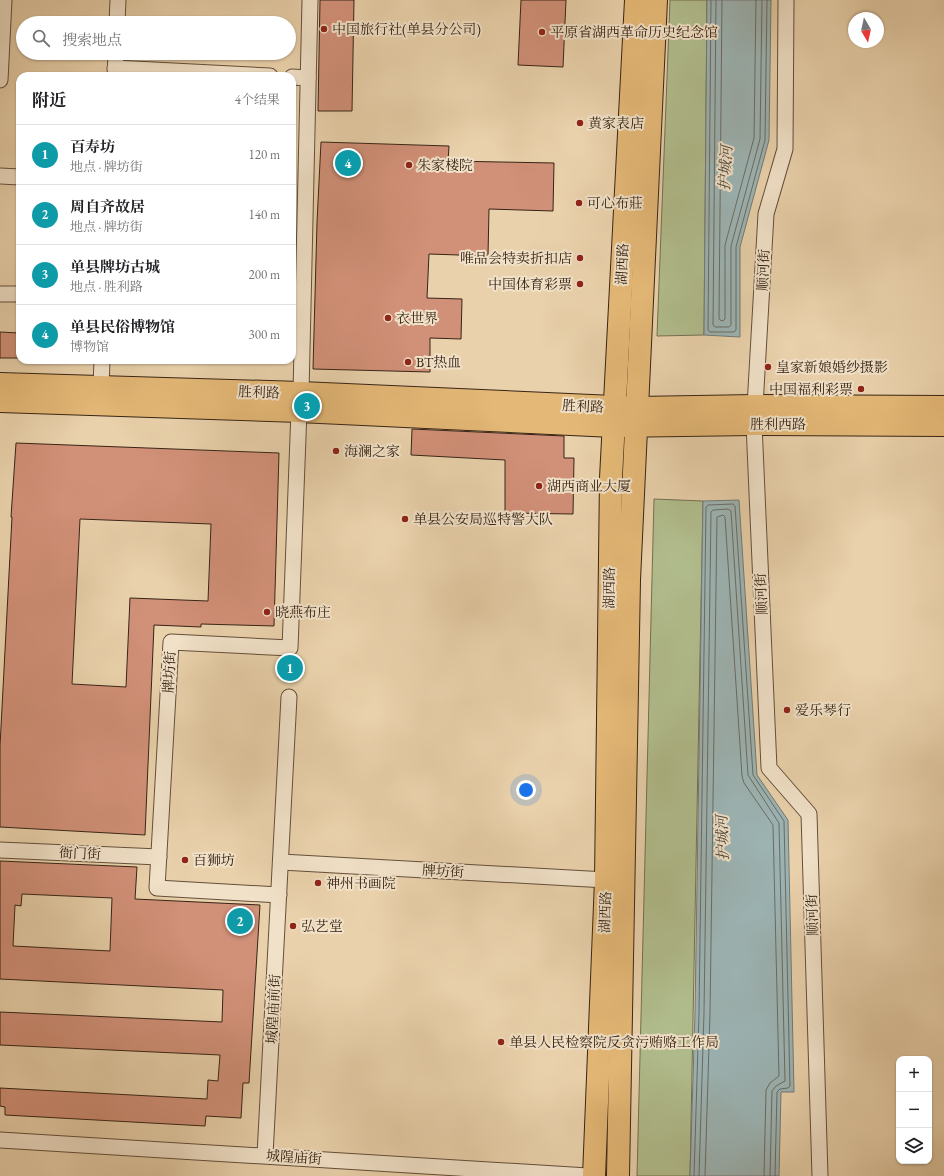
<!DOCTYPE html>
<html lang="zh">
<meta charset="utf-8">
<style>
body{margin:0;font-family:"EB Garamond","Noto Serif SC",serif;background:#f2f2f2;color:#202124}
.controls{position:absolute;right:12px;bottom:12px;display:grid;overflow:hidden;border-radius:8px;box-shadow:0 1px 3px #0004}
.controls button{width:36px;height:36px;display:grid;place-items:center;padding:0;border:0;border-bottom:1px solid #e0e0e0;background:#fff;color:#202124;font:20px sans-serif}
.compass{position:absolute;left:848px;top:12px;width:36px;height:36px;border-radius:50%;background:#fff;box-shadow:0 1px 3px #0004;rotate:171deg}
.you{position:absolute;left:526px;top:790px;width:14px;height:14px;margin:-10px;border:3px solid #fff;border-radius:50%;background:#1a73e8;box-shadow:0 0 0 6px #1a73e833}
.badge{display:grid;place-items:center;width:26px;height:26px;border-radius:50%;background:#1a73e8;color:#fff;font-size:13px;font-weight:700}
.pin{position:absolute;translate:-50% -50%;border:2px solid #fff;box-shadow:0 1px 4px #0006}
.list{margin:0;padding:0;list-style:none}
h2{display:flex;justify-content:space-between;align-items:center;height:52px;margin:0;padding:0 16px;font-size:17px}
h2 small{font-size:13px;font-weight:400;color:#757577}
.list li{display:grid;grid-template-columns:26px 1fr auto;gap:12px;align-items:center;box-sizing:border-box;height:60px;padding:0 16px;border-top:1px solid #e0e0e0}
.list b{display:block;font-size:15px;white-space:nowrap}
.list p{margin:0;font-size:13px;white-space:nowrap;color:#757577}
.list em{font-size:13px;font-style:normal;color:#757577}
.icon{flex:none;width:22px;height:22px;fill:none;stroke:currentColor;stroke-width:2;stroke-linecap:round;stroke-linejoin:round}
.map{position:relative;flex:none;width:944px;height:1176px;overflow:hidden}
.search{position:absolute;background:#fff;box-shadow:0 1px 3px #0004;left:16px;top:16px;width:280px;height:44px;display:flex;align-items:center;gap:10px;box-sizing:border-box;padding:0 14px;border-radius:22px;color:#757577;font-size:15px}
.panel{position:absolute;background:#fff;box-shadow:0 1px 3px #0004;left:16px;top:72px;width:280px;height:292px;border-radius:12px}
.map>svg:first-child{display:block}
</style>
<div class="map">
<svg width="944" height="1176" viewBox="0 0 944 1176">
<rect width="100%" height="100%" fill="#e9d1ab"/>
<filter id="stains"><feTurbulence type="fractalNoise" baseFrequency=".005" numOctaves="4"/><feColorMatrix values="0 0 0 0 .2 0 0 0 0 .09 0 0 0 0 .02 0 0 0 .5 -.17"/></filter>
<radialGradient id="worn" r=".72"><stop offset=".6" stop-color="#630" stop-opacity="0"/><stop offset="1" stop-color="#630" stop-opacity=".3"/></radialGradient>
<g fill="#b1bd8d" stroke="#747051">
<path d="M670,0h37l-3,335 -47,1z"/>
<path d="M654,499l49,2 -13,675h-53z"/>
</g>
<g fill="#9cb4b4" stroke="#747a74">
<path d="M707,0h64l-2,140 -29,107v90l-36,-2z"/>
<path d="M739,500l18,275 31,45 6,272h-13l-2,84h-89l5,-163 8,-512z"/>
</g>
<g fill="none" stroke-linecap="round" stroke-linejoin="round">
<g stroke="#6a6c64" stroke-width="1">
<path d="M711,0l-3,330 2,2h24l2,-2v-83l29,-107 2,-140"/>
<path d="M716,0l-3,325 2,2h14l2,-2v-79l29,-107 2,-139"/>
<path d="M722,0l-3,318 1,2 3,1 2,-2v-74l29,-107 2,-138"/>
<path d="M694,1176l5,-163 7,-506 2,-2 25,-1 2,2 18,269 31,46 6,265 -2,2 -8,1 -3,3 -2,84"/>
<path d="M699,1176l5,-163 7,-501 2,-2 15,-1 3,2 17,264 31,48 6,258 -9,5 -4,5 -2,85"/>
<path d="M705,1176l5,-163 7,-496 6,-2 2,2 17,259 2,7 29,42 6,251 -9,7 -4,7 -2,86"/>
</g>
</g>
<g fill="#d19078" stroke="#372415" fill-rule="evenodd">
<path d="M320,0h34l-2,111h-34z"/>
<path d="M521,0h45l-3,67 -45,-2z"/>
<path d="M321,142l128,4 -1,15 106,2 -1,48 -64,-2 -1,47 -59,-2 -2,44 35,1 -1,40 -31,-1v34l-117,-3 4,-147z"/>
<path d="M0,332l20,1v25h-20z"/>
<path d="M412,429l152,7v22h10l-1,56 -68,-1v-53l-94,-5z"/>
<path d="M16,443l263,10 -5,173 -73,-2v3l-47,-2 -9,210 -145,-8v-81l12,-229h-1zM80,519l131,5 -3,77 -78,-3 -4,89 -54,-3z"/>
<path d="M0,861l137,6 -2,32 125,6 -11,178h-6l-2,35 -35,-2 -1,10 -200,-11v-8l-5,-1v-18l207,11 1,-19 10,1 2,-26 -220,-10v-33l222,10 1,-32 -223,-11zM22,894l90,4 -2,53 -97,-5 2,-41 6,1z"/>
</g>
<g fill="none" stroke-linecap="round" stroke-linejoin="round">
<g stroke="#644f3a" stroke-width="17">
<g id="street">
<path d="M786,0l-1,149 -19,65 -12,210 15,344 40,46 11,362"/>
<path d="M117,23l1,-23"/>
<path d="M115,68l155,8"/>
<path d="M115,76l1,-23"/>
<path d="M292,77l16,1"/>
<path d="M0,80l4,-80"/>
<path d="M0,176l20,1"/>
<path d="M0,294h20"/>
<path d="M101,387l1,-27"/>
<path d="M301,393l9,-393"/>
<path d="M0,850l159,7"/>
<path d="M281,862l325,18"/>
<path d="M279,895l-122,-7 14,-246 119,6 9,-237"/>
<path d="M0,1140l588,36"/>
<path d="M265,1155l24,-458"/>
</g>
</g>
<g stroke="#372415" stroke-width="24">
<g id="primary">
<path d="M0,384l301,9 335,15 119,-2 189,1"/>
<path d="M0,401l299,10 314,15 141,-2 190,1"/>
<path d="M594,1176l12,-296 5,-402 25,-478"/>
<path d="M618,1176l11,-596 27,-580"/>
</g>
</g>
<use href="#street" stroke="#f1e1c8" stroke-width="15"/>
<use href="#primary" stroke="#e4b876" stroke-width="22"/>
</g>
<g fill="#8f2418" stroke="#f1e1c8" stroke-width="1.5">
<circle cx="324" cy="29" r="4"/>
<circle cx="542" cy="32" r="4"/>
<circle cx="580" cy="123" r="4"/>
<circle cx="409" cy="165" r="4"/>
<circle cx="579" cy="203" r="4"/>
<circle cx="580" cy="258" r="4"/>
<circle cx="580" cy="284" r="4"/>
<circle cx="388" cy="318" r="4"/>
<circle cx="408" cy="362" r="4"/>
<circle cx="768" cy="367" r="4"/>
<circle cx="861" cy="389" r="4"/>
<circle cx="336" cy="451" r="4"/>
<circle cx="539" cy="486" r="4"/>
<circle cx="405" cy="519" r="4"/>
<circle cx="267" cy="612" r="4"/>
<circle cx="787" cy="710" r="4"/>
<circle cx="185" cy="860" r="4"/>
<circle cx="318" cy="883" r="4"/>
<circle cx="293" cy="926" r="4"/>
<circle cx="501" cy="1042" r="4"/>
</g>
<g text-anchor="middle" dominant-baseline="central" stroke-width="4" stroke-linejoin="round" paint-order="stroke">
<g font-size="14" fill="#372415" stroke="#f1e1c8" text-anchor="start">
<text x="332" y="29">中国旅行社(单县分公司)</text>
<text x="550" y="32">平原省湖西革命历史纪念馆</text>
<text x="588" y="123">黄家表店</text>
<text x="417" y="165">朱家楼院</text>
<text x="587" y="203">可心布莊</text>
<text x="572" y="258" text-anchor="end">唯品会特卖折扣店</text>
<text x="572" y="284" text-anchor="end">中国体育彩票</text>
<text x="396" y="318">衣世界</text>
<text x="416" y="362">BT热血</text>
<text x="776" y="367">皇家新娘婚纱摄影</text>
<text x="853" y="389" text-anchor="end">中国福利彩票</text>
<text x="344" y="451">海澜之家</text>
<text x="547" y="486">湖西商业大厦</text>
<text x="413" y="519">单县公安局巡特警大队</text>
<text x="275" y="612">晓燕布庄</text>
<text x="795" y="710">爱乐琴行</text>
<text x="193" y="860">百狮坊</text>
<text x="326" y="883">神州书画院</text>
<text x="301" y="926">弘艺堂</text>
<text x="509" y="1042">单县人民检察院反贪污贿赂工作局</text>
</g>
<g font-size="14" fill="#372415" stroke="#f1e1c8">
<text transform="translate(622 264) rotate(-87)">湖西路</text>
<text transform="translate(763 270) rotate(-87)">顺河街</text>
<text transform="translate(259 392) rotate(2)">胜利路</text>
<text transform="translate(583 406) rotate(3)">胜利路</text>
<text x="778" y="424">胜利西路</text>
<text transform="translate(609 588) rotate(-89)">湖西路</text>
<text transform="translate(761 594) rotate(-93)">顺河街</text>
<text transform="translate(169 672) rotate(-87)">牌坊街</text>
<text transform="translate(80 853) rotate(3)">衙门街</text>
<text transform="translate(443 871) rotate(3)">牌坊街</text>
<text transform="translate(605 912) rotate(-88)">湖西路</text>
<text transform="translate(812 915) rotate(-92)">顺河街</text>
<text transform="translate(273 1009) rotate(-87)">城隍庙前街</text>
<text transform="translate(294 1157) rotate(4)">城隍庙街</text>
</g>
<g font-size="15" font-style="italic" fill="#50483d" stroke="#f1e1c8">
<text transform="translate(725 168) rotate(-87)">护城河</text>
<text transform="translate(722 838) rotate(-92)">护城河</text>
</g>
</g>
<rect width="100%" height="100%" filter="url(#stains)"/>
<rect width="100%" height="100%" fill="url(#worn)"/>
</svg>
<div class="controls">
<button>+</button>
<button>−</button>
<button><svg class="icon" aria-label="layers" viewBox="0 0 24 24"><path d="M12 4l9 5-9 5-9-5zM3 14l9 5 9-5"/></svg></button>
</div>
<svg class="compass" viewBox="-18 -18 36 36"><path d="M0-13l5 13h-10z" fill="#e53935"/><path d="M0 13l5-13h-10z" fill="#757577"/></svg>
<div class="you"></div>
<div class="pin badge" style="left:290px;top:668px;background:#0f9aa8">1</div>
<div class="pin badge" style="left:240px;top:921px;background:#0f9aa8">2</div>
<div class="pin badge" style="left:307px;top:406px;background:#0f9aa8">3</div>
<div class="pin badge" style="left:348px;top:163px;background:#0f9aa8">4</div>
<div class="search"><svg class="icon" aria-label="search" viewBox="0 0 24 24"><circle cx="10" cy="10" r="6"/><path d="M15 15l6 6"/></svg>搜索地点</div>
<section class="panel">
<h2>附近<small>4个结果</small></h2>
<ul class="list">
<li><span class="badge" style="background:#0f9aa8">1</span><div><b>百寿坊</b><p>地点 · 牌坊街</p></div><em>120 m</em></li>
<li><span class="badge" style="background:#0f9aa8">2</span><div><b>周自齐故居</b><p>地点 · 牌坊街</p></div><em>140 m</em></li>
<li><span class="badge" style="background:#0f9aa8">3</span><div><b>单县牌坊古城</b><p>地点 · 胜利路</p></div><em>200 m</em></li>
<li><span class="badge" style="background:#0f9aa8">4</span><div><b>单县民俗博物馆</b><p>博物馆</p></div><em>300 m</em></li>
</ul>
</section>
</div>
